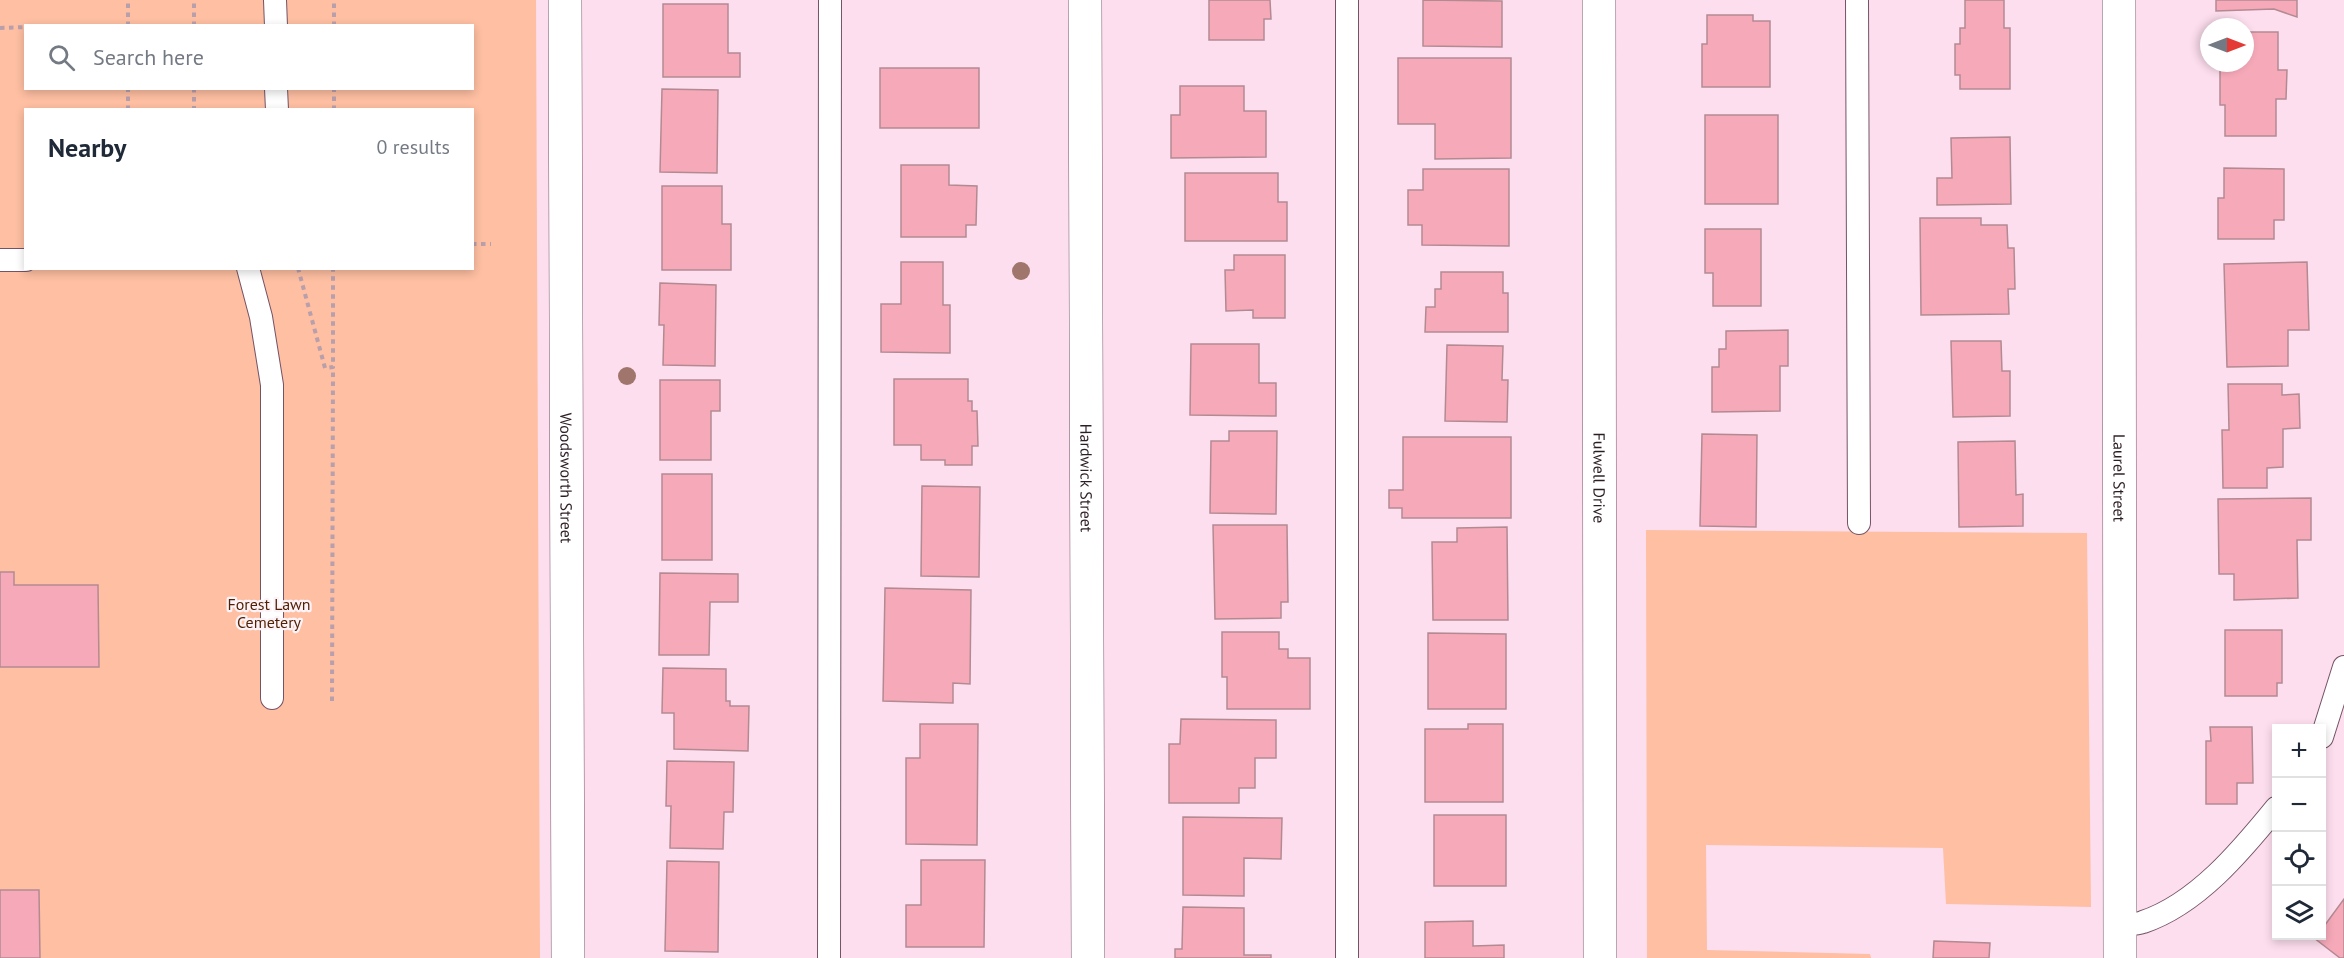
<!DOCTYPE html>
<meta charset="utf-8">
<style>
body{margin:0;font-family:"PT Sans",sans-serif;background:#f6f6f7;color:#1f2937}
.controls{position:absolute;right:18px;bottom:18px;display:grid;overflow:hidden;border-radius:0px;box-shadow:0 3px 9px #0003}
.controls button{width:54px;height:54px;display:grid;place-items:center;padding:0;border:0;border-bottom:2px solid #e0e1e3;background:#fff;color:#1f2937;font:30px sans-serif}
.compass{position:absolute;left:2200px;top:18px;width:54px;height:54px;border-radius:50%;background:#fff;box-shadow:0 3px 9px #0003;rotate:90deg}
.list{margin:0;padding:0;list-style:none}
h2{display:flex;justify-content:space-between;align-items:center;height:78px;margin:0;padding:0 24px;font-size:26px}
h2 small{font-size:20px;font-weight:400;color:#747a83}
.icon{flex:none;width:33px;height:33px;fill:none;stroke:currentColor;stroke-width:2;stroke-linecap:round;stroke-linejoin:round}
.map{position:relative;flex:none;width:2344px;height:958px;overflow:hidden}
.search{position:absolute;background:#fff;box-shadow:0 3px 9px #0003;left:24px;top:24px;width:450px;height:66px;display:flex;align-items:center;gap:15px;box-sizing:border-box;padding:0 21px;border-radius:0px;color:#747a83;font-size:22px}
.panel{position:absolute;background:#fff;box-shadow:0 3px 9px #0003;left:24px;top:108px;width:450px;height:162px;border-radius:0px}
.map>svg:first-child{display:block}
</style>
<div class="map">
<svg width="2344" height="958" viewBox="0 0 2344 958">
<rect width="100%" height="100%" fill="#fddeee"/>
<g fill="#febfa2" fill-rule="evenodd">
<path d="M0,0h536l4,958h-540zM26,26h446v62h-446zM26,110h446v158h-446z"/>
<path d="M1646,530l441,3 4,374 -145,-3 -3,-56 -237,-3 1,105 163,4 1,4h-224z"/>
</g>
<g fill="#f6a9b9" stroke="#b38a92" stroke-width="1.5">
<path d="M1209,0h61l1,19h-7v21h-55z"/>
<path d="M1423,0l79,1v46l-79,-1z"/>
<path d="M1965,0h39v28h6v61h-50v-14h-5v-31h5v-16h5z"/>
<path d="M2216,0h81v17l-23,-8 -58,2z"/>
<path d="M663,4h65v49h12v24h-77z"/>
<path d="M1707,15h46v6h17v66h-68v-43h5z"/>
<path d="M2245,32h33v38h9l-1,29h-10v37h-51v-31h-5v-42h25z"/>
<path d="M1398,58h113v100l-76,1v-35h-37z"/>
<rect x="880" y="68" width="99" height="60"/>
<path d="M1180,86h64v25h22v46l-95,1v-43h9z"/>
<path d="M662,89l56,1 -1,83 -57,-1z"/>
<rect x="1705" y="115" width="73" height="89"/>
<path d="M2010,137l1,67 -74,1v-27h15l-1,-40z"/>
<path d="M901,165h48v20l28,1 -1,39h-10v12h-65z"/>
<path d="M2224,168l60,1v51h-10v19h-56v-41h6z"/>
<path d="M1423,169h86v77l-87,-1v-20h-14v-35h15z"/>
<path d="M1185,173h93v29h9v39h-102z"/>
<path d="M662,186h60v38h9v46h-69z"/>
<path d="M1920,218h61v7h26l1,23h6l1,41h-7l1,25 -88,1z"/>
<path d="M1705,229h56v77h-48v-33h-8z"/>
<path d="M1234,255h51v63h-32v-8l-27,1 -1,-41h9z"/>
<path d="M901,262h42v43h7v48l-69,-1v-48h20z"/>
<path d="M2307,262l2,68h-21v36l-61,1 -3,-103z"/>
<path d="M1441,272h62v21h5v39h-83l1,-25h9v-18h6z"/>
<path d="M660,283l56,2 -1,81 -52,-1 1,-40h-5z"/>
<path d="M1788,330v36h-8v45l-68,1v-45h7v-18h7v-18z"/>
<path d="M1951,341h50l1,30h8v45l-57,1z"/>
<path d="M1191,344h68v39h17v33l-86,-1z"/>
<path d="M1447,345l56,1 -1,34h6l-1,42 -62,-1z"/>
<path d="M894,379h74v22h4v10h5l1,35h-6v19h-27v-5h-24v-15h-27z"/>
<path d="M660,380h60v31h-9v49h-51z"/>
<path d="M2228,384h54v11l17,-1 1,34 -17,1v38l-16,1v20h-44l-1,-58h7z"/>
<path d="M1229,431h48l-1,83 -66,-1 1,-72h18z"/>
<path d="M1702,434l55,1 -1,92 -56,-1z"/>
<path d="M1403,437h108v81h-109v-10h-13v-18h14z"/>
<path d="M2015,441l1,54 7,-1v32l-64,1 -1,-85z"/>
<rect x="662" y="474" width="50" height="86"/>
<path d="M922,486l58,1 -1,90 -58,-1z"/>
<path d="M2311,498v42h-14l1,58 -64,2v-26h-15l-1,-75z"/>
<path d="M1213,525h74l1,77h-7v16l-66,1z"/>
<path d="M1507,527l1,93h-75l-1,-78h25v-14z"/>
<path d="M0,572h14v13h84l1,82h-99z"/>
<path d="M660,573l78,1v28h-28l-1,53h-50z"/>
<path d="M885,588l86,2 -1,94 -17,-1v20l-70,-2z"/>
<path d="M2225,630h57v53h-5v13h-52z"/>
<path d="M1222,632h57v17h9v9h22v51h-83v-32h-5z"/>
<path d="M1428,633l78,1v75h-78z"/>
<path d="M663,668l63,1v32h4v5h19l-1,45 -74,-2v-36h-12z"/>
<path d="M1181,719l95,1v38h-21v30h-16v15h-70v-59h11z"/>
<path d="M920,724h58l-1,121 -71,-1v-86h14z"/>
<path d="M1468,724h35v78h-78v-73h43z"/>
<path d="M2210,727h42l1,56h-16v21h-31v-63h5z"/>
<path d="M667,761l67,1 -1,50h-9l-1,37 -53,-1 1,-42h-5z"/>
<rect x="1434" y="815" width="72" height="71"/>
<path d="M1183,817l99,1 -1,41 -37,-1v38l-61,-1z"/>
<path d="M921,860h64l-1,87h-78v-42h15z"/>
<path d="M667,861l52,1 -1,90 -53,-1z"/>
<path d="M0,890h39l1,68h-40z"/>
<path d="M2344,899v59h-4l-26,-20 2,-2h6v-7z"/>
<path d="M1183,907l61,1v47h27v3h-96v-9h7z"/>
<path d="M1473,921v25l31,-1v13h-79v-36z"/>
<path d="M1934,941l56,2 -1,15h-56z"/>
</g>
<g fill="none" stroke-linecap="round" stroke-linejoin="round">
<g stroke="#745365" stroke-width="24">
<g id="service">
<path d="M275,0l1,26"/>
<path d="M1347,0v958"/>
<path d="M1857,0l2,523"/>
<path d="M276,88l1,22"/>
<path d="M0,260h26"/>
<path d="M248,268l13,49 11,68v313"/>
<path d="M2322,737l22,-70"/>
<path d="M2120,924c7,0 16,1 23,-2 54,-18 98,-71 133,-114"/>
<path d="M829,958l1,-958"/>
</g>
</g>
<g stroke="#745365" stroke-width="34">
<g id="minor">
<path id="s1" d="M565,0l3,958"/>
<path id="s2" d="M1085,0l3,958"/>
<path id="s3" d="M1599,0l1,958"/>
<path id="s4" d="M2119,0l1,958"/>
</g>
</g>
<g stroke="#b89fac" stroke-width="4" stroke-dasharray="4.5 4.5" stroke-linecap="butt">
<path d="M128,26v-26"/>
<path d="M194,26v-26"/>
<path d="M334,26v-26"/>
<path d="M0,28l26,-1"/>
<path d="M194,88v22"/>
<path d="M128,110v-22"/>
<path d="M334,110v-22"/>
<path d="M472,244h19"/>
<path d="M298,268l27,100 8,-1v-99"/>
<path d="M332,701l1,-334"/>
</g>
<use href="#service" stroke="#fff" stroke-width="22"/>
<use href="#minor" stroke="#fff" stroke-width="33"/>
</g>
<g fill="#a0756c">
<circle cx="1021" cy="271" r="9"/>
<circle cx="627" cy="376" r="9"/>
</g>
<g text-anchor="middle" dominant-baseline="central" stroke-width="4.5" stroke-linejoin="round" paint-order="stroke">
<g font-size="16" fill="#2b1d24" stroke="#fbf3f7">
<text stroke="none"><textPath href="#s1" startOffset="478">Woodsworth Street</textPath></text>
<text stroke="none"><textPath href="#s2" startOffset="478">Hardwick Street</textPath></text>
<text stroke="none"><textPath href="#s3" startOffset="478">Fulwell Drive</textPath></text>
<text stroke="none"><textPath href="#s4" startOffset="478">Laurel Street</textPath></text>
</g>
<g font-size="16" fill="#531f01" stroke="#fbf3f7">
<text x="269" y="604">Forest Lawn<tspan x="269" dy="18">Cemetery</tspan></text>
</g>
</g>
</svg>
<div class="controls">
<button>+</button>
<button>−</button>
<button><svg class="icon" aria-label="locate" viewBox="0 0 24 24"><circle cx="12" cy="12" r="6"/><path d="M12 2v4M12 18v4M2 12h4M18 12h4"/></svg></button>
<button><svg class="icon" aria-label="layers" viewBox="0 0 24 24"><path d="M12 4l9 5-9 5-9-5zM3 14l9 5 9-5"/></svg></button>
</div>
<svg class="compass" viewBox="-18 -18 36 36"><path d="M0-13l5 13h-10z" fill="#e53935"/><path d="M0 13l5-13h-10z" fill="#747a83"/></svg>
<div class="search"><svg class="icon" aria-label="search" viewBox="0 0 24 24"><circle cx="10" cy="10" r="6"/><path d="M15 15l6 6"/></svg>Search here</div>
<section class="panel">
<h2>Nearby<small>0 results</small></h2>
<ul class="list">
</ul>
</section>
</div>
